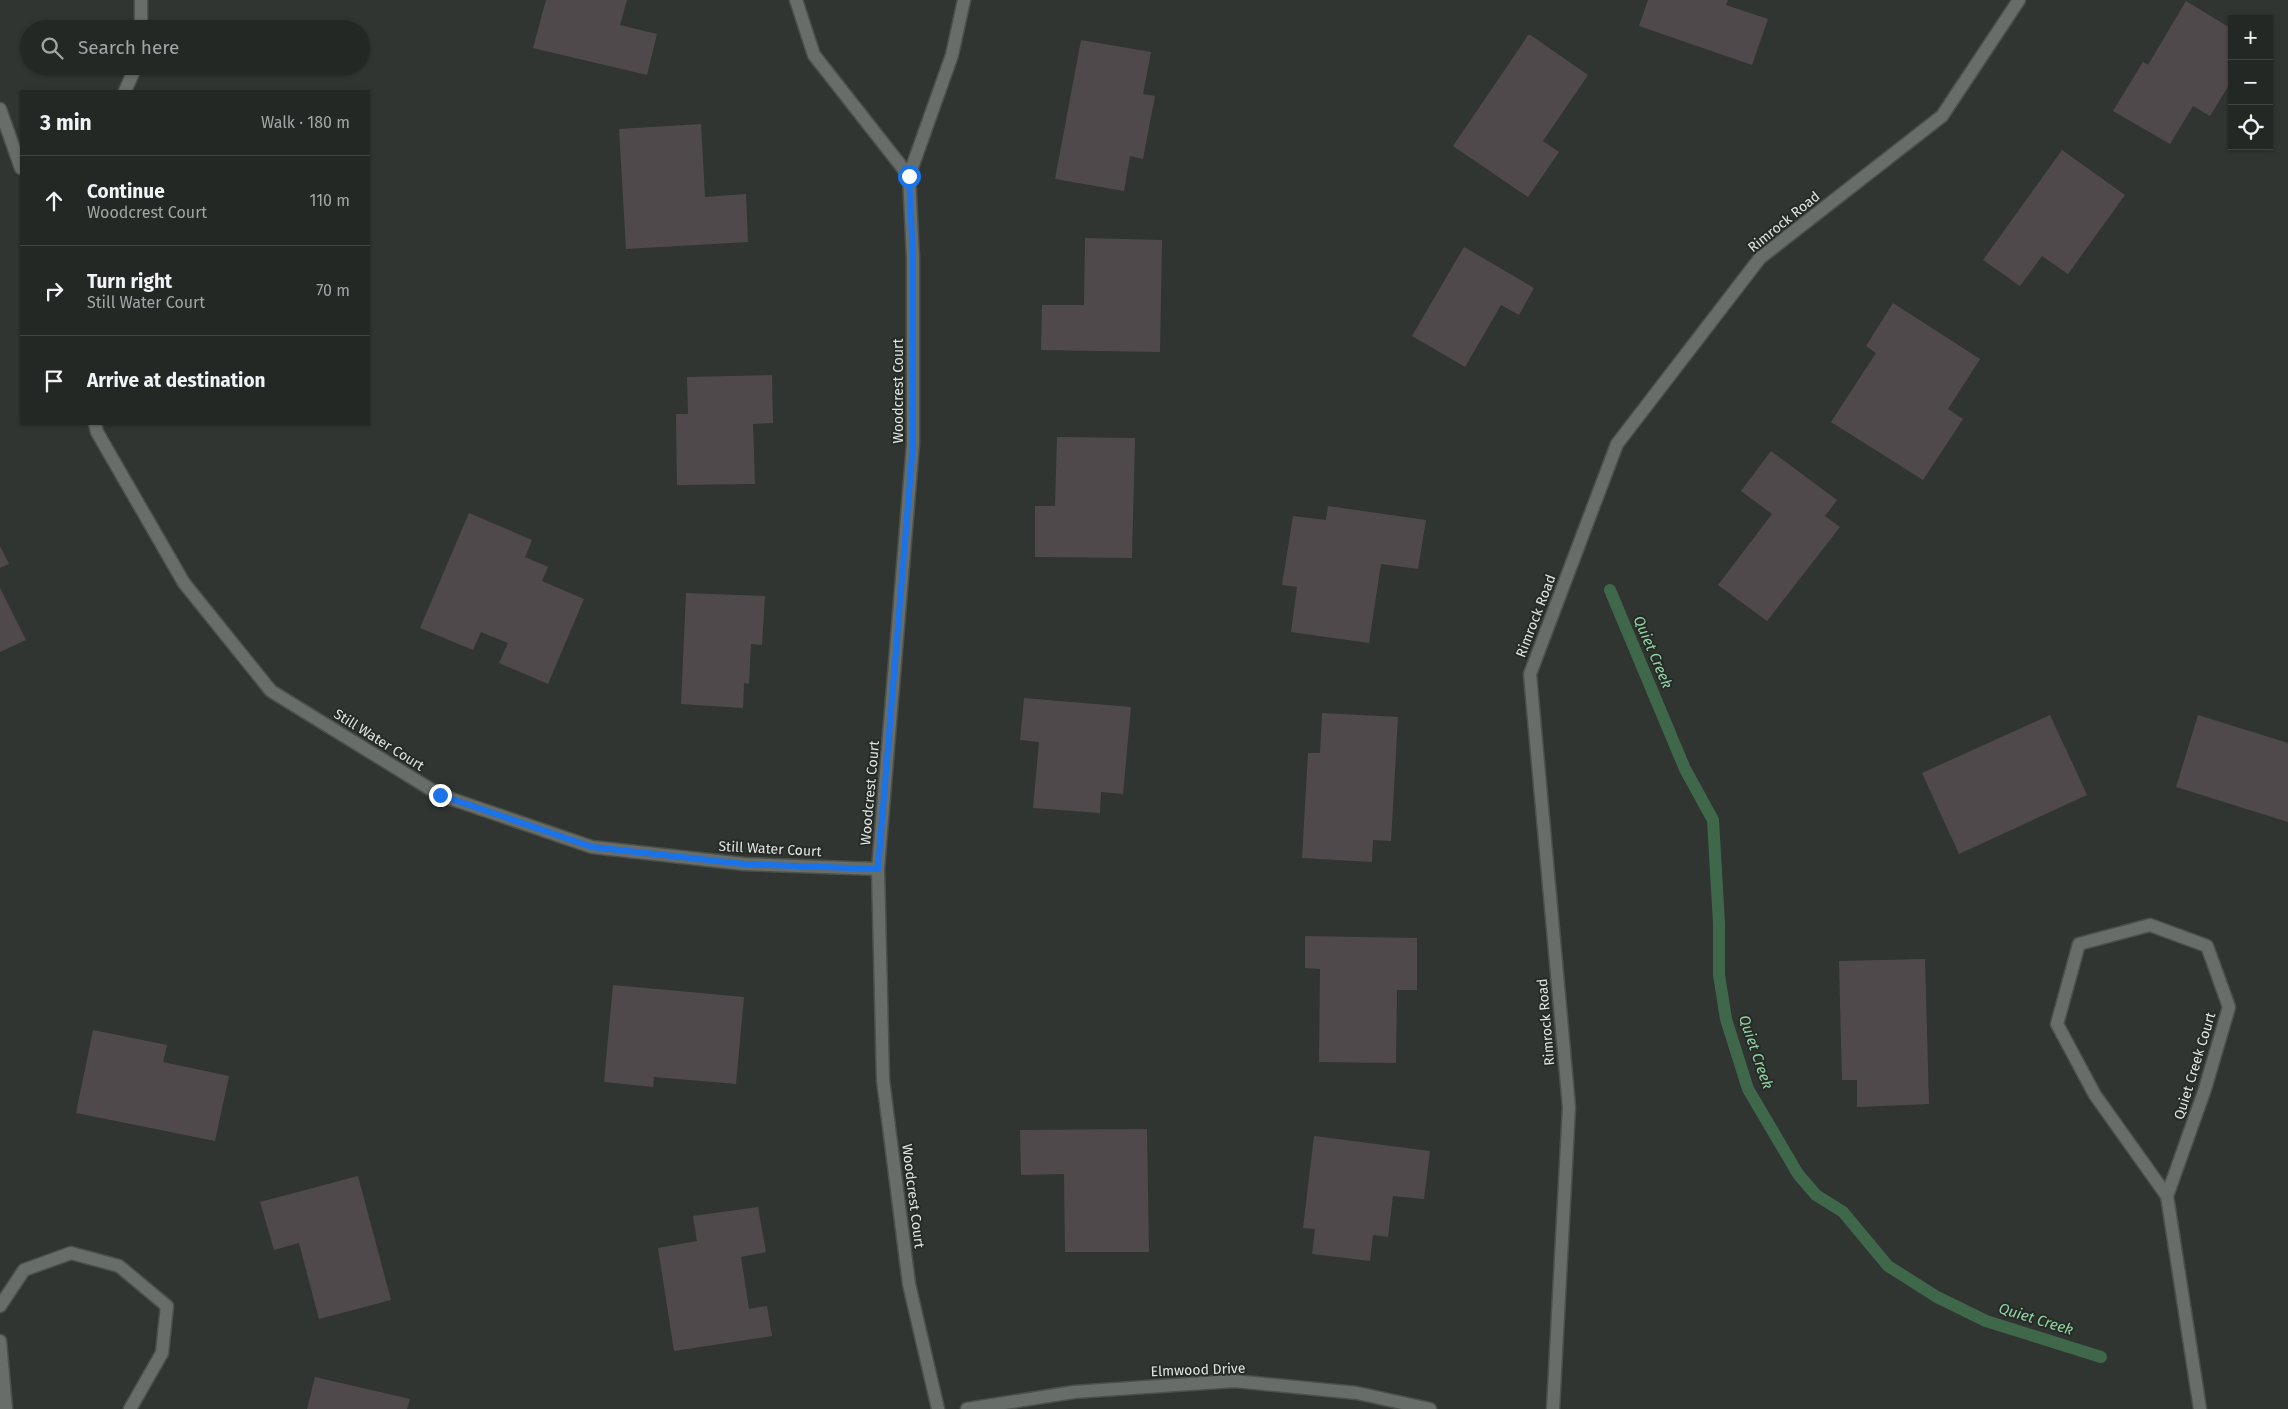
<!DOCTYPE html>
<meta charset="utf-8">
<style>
body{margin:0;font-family:"Fira Sans",sans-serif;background:#303432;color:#f1f3f6}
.controls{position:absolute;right:15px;top:15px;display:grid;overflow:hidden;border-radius:0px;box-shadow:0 1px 4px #0004}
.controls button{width:45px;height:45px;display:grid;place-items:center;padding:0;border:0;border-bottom:1px solid #414442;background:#242825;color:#f1f3f6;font:25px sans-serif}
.stop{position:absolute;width:15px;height:15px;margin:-11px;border:4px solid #1a73e8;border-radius:50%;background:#fff}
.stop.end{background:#1a73e8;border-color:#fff;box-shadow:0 1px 5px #0008}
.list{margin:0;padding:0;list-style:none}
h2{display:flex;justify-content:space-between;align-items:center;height:65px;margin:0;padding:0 20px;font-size:21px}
h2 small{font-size:16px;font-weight:400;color:#a3a6a7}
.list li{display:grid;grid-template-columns:32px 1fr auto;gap:15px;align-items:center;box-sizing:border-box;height:90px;padding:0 20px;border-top:1px solid #414442}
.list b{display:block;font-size:19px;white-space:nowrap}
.list p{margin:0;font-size:16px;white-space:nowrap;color:#a3a6a7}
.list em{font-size:16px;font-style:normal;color:#a3a6a7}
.icon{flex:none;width:28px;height:28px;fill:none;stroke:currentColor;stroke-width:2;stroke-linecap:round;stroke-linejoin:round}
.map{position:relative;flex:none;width:2288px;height:1409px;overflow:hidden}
.search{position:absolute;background:#242825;box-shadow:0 1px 4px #0004;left:20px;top:20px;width:350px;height:55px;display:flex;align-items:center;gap:12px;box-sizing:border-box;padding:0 18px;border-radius:28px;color:#a3a6a7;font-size:19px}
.panel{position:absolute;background:#242825;box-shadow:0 1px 4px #0004;left:20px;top:90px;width:350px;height:335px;border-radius:0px}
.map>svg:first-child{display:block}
</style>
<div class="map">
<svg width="2288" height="1409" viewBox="0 0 2288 1409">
<rect width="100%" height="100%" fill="#303531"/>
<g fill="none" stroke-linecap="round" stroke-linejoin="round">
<path stroke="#3f684b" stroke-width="12" d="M1610,590l75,179 28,51 6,103v52l7,44 22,70 50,85 18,21 27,17 45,54 49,31 49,24 115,36"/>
</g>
<g fill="#50494b">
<path d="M546,0h81l-7,25 37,9 -10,41 -114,-27z"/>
<path d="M1648,0h80l-2,5 42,14 -16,46 -113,-39z"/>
<path d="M2186,1l46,28v27l-5,7 5,3v14l-22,36 -17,-10 -23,38 -57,-33 30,-49 5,3z"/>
<path d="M1529,34l59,41 -45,66 16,11 -31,45 -75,-51z"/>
<path d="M1081,40l70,12 -8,42 12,2 -12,63 -13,-3 -6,35 -69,-12z"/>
<path d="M701,124l4,73 41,-3 2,48 -122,7 -7,-120z"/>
<path d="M2062,150l63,45 -57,79 -26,-18 -22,30 -37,-26z"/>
<path d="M1085,238l77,2 -2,112 -119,-2 1,-45h42z"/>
<path d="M1464,247l70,41 -15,27 -18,-10 -36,62 -53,-31z"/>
<path d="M1893,303l87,56 -32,50 15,10 -40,61 -92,-58 45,-69 -10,-7z"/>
<path d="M772,375l1,48 -20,1 2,60 -78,1 -1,-71h12l-1,-37z"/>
<path d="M1057,437l78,1 -3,120 -97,-1v-51h20z"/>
<path d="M1771,451l66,49 -12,16 15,11 -73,94 -49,-36 54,-71 -31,-23z"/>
<path d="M1328,506l98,14 -8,49 -37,-5 -12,79 -78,-11 6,-45 -15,-2 11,-69 33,4z"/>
<path d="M469,513l63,27 -7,17 23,10 -6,14 42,18 -36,85 -49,-21 9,-20 -27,-11 -8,18 -53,-22z"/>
<path d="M0,546l9,18 -9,4z"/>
<path d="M0,588l26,52 -26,12z"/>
<path d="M686,593l79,3 -3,49 -11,-1 -2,40 -5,-1 -1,25 -62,-4z"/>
<path d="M1024,698l107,9 -8,87 -22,-2 -1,21 -67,-5 6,-66 -19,-2z"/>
<path d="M1322,713l76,4 -7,124 -18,-1 -1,22 -70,-4 6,-105h12z"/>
<path d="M2050,715l37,80 -128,59 -37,-81z"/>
<path d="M2198,715l90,28v79l-112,-35z"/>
<path d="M1305,936l112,2v52h-20l-1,73 -77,-1 1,-93 -15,-1z"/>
<path d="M1925,959l4,145 -72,3v-27h-15l-3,-119z"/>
<path d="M613,985l131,12 -8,87 -82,-7 -1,10 -49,-5z"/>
<path d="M93,1030l74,15 -4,17 66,14 -14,65 -139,-28z"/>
<path d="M1147,1129l2,123h-84l-1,-78 -43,1 -1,-45z"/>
<path d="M1314,1136l116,15 -6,48 -31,-3 -5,41 -15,-2 -3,26 -58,-7 3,-25 -12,-1z"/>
<path d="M358,1176l33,124 -72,19 -20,-76 -25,7 -14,-48z"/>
<path d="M758,1207l8,45 -25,5 8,52 18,-3 5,30 -98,15 -16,-103 39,-7 -4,-25z"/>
<path d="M315,1377l95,22 -3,10h-100z"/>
</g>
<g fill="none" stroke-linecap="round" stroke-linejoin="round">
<g stroke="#4c504d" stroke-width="15">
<g id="street">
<path d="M141,0v29"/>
<path d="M796,0l18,55 95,121"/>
<path d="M125,91l11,-25"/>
<path d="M0,109l21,59"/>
<path d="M95,424l2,8 87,151 87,108 169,104 152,52 152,17 134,5"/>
<path d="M2167,1196l38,-107 24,-82 -22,-61 -57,-21 -71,19 -22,80 38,71 72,101 33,213"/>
<path d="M0,1306l24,-36 47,-17 48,13 48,40 -5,47 -32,56"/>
<path d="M0,1341l6,68"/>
<path d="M938,1409l-29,-125 -26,-204 -5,-211 35,-425v-186l-4,-82 43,-121 12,-55"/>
<path d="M967,1409l107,-17 160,-11 123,12 73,16"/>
<path d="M1553,1409l16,-302 -39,-433 87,-230 143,-186 182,-142 77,-116"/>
</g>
</g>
<use href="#street" stroke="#676d68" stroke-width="12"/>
</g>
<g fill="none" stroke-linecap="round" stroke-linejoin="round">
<path stroke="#1a73e8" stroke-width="6" d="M440,795l152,52 152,17 134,5 35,-425v-186l-4,-82"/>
</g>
<g text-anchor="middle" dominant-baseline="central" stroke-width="4" stroke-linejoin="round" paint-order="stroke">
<g font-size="14" fill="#e1e5e2" stroke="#262b27">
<text transform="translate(1784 222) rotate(-39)">Rimrock Road</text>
<text transform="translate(898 391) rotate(-90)">Woodcrest Court</text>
<text transform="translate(1536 616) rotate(-69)">Rimrock Road</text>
<text transform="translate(379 740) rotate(32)">Still Water Court</text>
<text transform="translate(870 793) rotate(-85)">Woodcrest Court</text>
<text transform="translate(770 849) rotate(3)">Still Water Court</text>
<text transform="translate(1546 1022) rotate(-95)">Rimrock Road</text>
<text transform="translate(2195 1066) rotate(-73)">Quiet Creek Court</text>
<text transform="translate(913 1196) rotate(83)">Woodcrest Court</text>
<text transform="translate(1198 1370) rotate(-2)">Elmwood Drive</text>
</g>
<g font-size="15" font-style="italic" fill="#91d4a4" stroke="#262b27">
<text transform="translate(1653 652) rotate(67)">Quiet Creek</text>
<text transform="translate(1756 1052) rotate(71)">Quiet Creek</text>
<text transform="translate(2036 1319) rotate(17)">Quiet Creek</text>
</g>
</g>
</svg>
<div class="controls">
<button>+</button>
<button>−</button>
<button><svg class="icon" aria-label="locate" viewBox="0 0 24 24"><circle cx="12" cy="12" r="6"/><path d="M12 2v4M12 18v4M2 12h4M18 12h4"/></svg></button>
</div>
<div class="stop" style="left:909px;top:176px"></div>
<div class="stop end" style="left:440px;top:795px"></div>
<div class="search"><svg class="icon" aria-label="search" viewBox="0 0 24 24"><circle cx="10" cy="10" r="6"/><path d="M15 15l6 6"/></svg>Search here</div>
<section class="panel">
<h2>3 min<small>Walk · 180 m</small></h2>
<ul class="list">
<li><svg class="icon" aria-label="ahead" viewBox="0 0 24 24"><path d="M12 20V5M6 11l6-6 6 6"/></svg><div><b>Continue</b><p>Woodcrest Court</p></div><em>110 m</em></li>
<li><svg class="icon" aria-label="right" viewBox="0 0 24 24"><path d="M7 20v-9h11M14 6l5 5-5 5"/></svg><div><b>Turn right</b><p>Still Water Court</p></div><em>70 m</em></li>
<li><svg class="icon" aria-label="arrive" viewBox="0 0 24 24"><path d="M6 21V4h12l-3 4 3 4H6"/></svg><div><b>Arrive at destination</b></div></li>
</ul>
</section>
</div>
